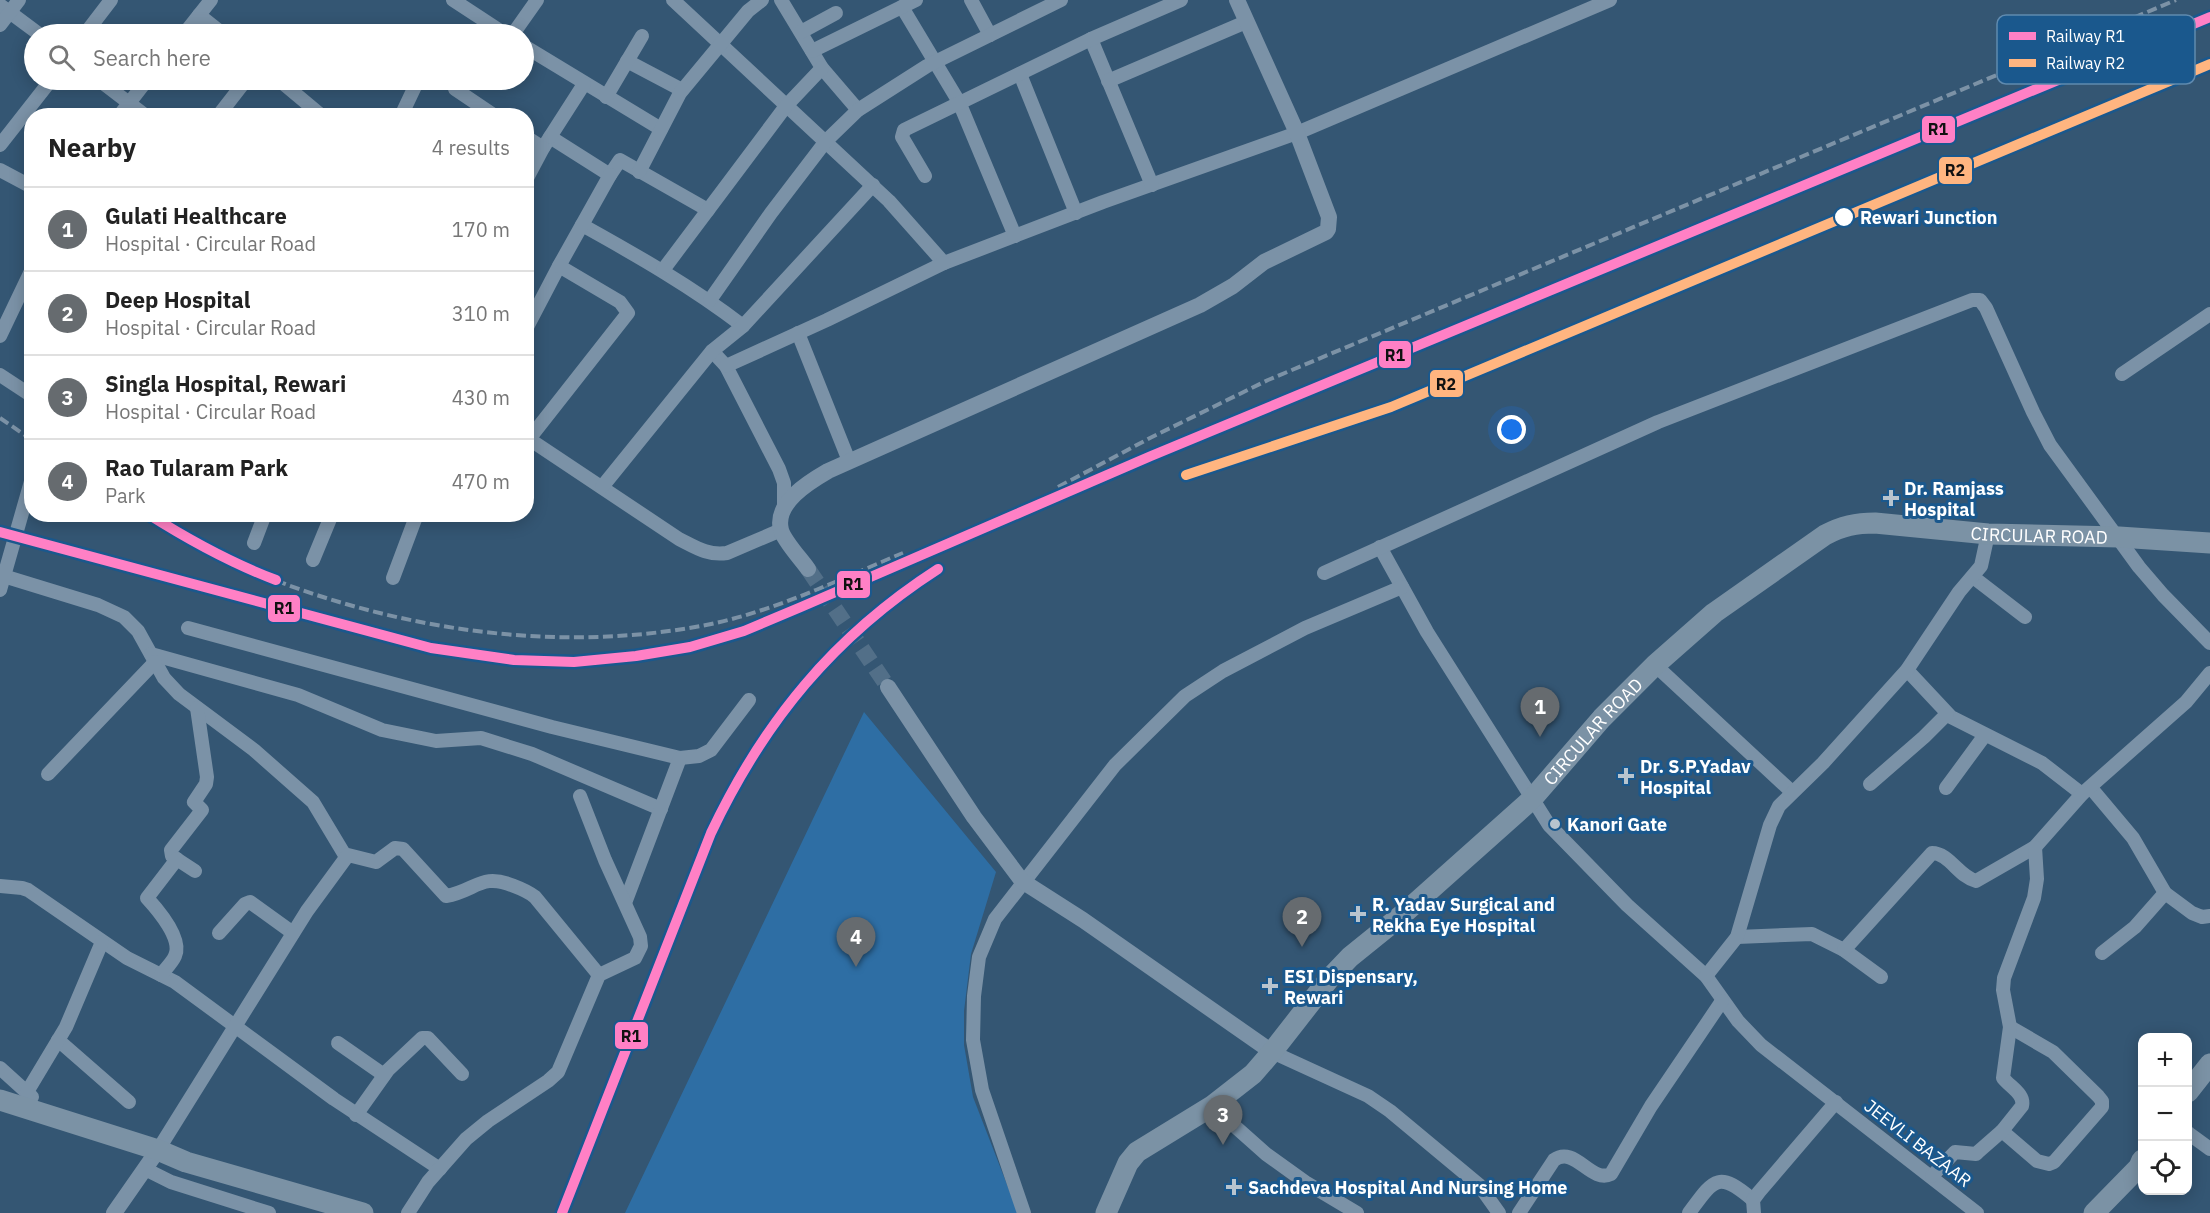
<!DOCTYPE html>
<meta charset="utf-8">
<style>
body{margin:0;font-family:"IBM Plex Sans",sans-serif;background:#f2f2f2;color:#222}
.controls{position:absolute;right:18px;bottom:18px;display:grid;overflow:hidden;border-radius:12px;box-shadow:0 3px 15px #0003}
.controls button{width:54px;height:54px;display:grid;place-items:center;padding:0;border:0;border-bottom:2px solid #e0e0e0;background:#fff;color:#222;font:30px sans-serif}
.you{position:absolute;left:1512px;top:430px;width:21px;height:21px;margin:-15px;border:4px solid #fff;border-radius:50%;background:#1a73e8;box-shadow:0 0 0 9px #1a73e833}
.badge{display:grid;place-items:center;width:39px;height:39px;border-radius:50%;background:#666b6f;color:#fff;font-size:20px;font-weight:700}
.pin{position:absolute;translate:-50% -50px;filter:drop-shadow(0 2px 3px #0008)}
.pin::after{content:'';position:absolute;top:32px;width:21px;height:18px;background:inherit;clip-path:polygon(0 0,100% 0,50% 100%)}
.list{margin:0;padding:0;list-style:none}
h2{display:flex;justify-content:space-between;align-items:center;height:78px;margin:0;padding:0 24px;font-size:26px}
h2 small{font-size:20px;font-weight:400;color:#767676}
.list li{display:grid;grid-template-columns:39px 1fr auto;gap:18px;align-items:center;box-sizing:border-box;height:84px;padding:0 24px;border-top:2px solid #e0e0e0}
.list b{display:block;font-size:22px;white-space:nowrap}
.list p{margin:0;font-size:20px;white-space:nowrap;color:#767676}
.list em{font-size:20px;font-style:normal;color:#767676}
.icon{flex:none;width:33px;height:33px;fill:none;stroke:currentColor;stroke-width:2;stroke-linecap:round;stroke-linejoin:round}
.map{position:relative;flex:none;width:2210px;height:1213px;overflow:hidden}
.search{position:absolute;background:#fff;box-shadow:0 3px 15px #0003;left:24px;top:24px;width:510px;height:66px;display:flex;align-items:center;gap:15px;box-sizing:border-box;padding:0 21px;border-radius:33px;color:#767676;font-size:22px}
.panel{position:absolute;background:#fff;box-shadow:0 3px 15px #0003;left:24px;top:108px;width:510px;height:414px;border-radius:24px}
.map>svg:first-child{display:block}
</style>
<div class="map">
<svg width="2210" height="1213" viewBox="0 0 2210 1213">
<rect width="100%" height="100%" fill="#345673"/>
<path fill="#2e6ea4" d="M864,712l132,160 -25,82 -7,57v34l9,52 45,116h-393z"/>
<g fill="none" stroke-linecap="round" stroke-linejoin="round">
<path stroke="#526f88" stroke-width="16" stroke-dasharray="16 8" stroke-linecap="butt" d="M808,569l80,118"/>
<g stroke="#7b92a7" stroke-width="14">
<path d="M453,0l52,34"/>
<path d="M673,0l216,201 55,62 159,-61 194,-69 313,-133"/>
<path d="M781,0l41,68 36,42"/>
<path d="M971,0l19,35"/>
<path d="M0,5l39,29"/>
<path d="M902,7l57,95 56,134"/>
<path d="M199,15l24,19"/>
<path d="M0,25l19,-25"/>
<path d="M801,32l35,-19"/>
<path d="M85,34l26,-34"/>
<path d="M184,34l27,-34"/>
<path d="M513,34l24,-34"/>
<path d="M1091,39l61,146"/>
<path d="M524,46l137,83"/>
<path d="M812,51l104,-51"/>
<path d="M627,61l55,29"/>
<path d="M1020,74l56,139"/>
<path d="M99,80l47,36"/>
<path d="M279,80l43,36"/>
<path d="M1108,81l138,-59"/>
<path d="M455,89l40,27"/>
<path d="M606,97l36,-61"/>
<path d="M119,116l28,-36"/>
<path d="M218,116l28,-36"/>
<path d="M401,116l17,-36"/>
<path d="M526,137l17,11 7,-11 60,38 10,-15 88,50"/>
<path d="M550,137l34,-53"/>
<path d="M0,145l51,-65"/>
<path d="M0,170l32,17"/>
<path d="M639,172l41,-79 68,-82 14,-11"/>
<path d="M925,176l-23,-39 2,-7 187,-91 90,-39"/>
<path d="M526,180l17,-32"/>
<path d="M582,225c56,31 110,62 161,101"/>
<path d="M663,270l123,-164 36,-38"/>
<path d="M710,300l61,-87 55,-72 32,-31 69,-44 134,-66"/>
<path d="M526,329l33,-63 51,-91"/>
<path d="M798,333l51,128"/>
<path d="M0,336l32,-67"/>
<path d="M712,351l14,15 53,103 5,14v25"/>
<path d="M726,366l101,-46 117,-57"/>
<path d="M2122,374l88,-60"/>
<path d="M0,375l32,21"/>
<path d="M526,437l153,102c16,8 29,17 48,14l54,-23"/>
<path d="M529,439l99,-126 -8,-11 -61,-36"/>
<path d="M602,487l110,-136 31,-25 130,-141"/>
<path d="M254,543l11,-29"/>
<path d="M1380,547l47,85 122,193 78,80 79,71 32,45 23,24 216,168"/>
<path d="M313,560l19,-46"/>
<path d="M1324,573l334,-151 314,-122h8l6,8 47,104 17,33 89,122 24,28 47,48"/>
<path d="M0,575l98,30 26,12 14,14 26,47 15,16 75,56 59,52 33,55"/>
<path d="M1973,577l52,40"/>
<path d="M393,578l24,-64"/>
<path d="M0,590l32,-112"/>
<path d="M188,628l364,99 128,31 19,-2 12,-6 38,-50"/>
<path d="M151,654l147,41 84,35 54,11 45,-3 51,16 129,55"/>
<path d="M1655,665l137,127"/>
<path d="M1907,670l44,47 91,46 40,31"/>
<path d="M48,774l107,-112"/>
<path d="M1870,784l54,-47 23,-23"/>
<path d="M1946,788l39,-53"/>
<path d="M2091,788l42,50 32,55 27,20 10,4 8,-1"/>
<path d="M195,871l-23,-15 -1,-6 31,-40 -8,-8 12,-18 1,-7 -10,-69"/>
<path d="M0,886l22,2 6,2 99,68 48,24 159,117 106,70"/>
<path d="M625,903l55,-145"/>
<path d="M219,933l26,-29 5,-2 43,31"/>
<path d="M1737,937l75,-3 32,16 37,27"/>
<path d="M1844,950l88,-97c17,0 27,24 44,28l59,-34 47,-53 104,-92 24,-29"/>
<path d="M2102,953l33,-26 30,-34"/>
<path d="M161,975c4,-6 11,-12 14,-19 8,-17 -17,-46 -28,-58l30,-39"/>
<path d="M1706,976l31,-39 33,-112 9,-19 44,-43 84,-93 52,-78 22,-26 7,-32"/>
<path d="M58,1040l71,62"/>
<path d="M338,1043l46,32"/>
<path d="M1272,1052l96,44 22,15 89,74 20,28"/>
<path d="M0,1068l32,29"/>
<path d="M27,1092l39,-65 36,-85"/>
<path d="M1212,1106l54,48 39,28 52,31"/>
<path d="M356,1115l32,-45 34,-32h6l34,36"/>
<path d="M2002,1131l35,30 12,3 5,-2 48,-55v-6l-4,-5 -45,-44 -43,-25"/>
<path d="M2188,1133l22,16"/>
<path d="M158,1150l149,-239 41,-56 28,7 19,-14 8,1 43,47c30,-5 35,-24 68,-10 8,3 15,6 21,11l64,78"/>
<path d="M145,1169l26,13 98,31"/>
<path d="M1932,1176l23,-24 21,2 2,-2 24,-21 20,-25c3,-12 -12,-19 -19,-28l7,-51 -7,-37 1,-12 30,-80 3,-19 -2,-32"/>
<path d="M408,1213l20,-31 38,-43 22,-18 60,-40 10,-9 41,-97 36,-17 6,-12 -1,-9 -35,-77 -25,-64"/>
<path d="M1024,1213l-42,-123 -9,-50 1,-44 5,-39 16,-38 120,-154 70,-69 38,-25 82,-43 97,-41"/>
<path d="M1519,1213l35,-53c21,-15 37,24 57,14l40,-68 71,-105"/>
<path d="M1689,1213c25,-34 29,-43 64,-13"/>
<path d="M1754,1213l-1,-13 6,-8 77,-90"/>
</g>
<g stroke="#7b92a7" stroke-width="16">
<path d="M808,569c-7,-10 -24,-28 -27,-39 -7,-27 28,-48 47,-59l372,-166 33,-19 31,-24 62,-30 2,-3 1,-12 -32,-84 -60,-133"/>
<path d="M888,687l86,130 48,64 61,39 189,132"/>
<path d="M114,1213l44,-63"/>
</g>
<g stroke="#7b92a5" stroke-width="21">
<path d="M2188,1092l22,-28"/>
<path d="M0,1100l158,50 28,12 177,51"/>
<path id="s1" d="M1106,1213l22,-50 9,-11 75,-46 41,-32 19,-22 57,-73 21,-22 52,-42 130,-116 70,-81 53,-53 59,-52 111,-78c17,-9 31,-12 50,-12l113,11 131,3 91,6"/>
<path d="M2094,1213l45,-46 3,-7"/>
</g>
<g stroke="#7c92a6" stroke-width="4" stroke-dasharray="10 4.5" stroke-linecap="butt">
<path d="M0,418l32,22"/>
<path d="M1058,487l92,-49 118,-58 908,-380"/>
<path d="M148,514c34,21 67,42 104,57 137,57 295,82 443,56 72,-12 141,-46 208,-74"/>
<path d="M0,532l431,116 83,12 60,2 62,-6 54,-9 54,-16 57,-24 350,-151 1059,-439"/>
</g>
<g stroke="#1a588d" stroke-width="15">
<g id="rail-1">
<path d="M148,514c41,26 83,49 128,66"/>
<path d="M0,532l431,116 83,12 60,2 62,-6 54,-9 54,-16 57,-24 350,-151 1059,-439"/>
<path d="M562,1213l149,-380c53,-112 123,-197 227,-264"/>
</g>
</g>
<g stroke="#1a588d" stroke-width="15">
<path id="rail-2" d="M1186,475l205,-68 819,-343"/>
</g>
<use href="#rail-1" stroke="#ff80c5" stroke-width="10"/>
<use href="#rail-2" stroke="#ffb580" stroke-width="10"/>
</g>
<circle fill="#fff" stroke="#1a588d" stroke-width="2" cx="1844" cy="217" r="10"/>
<g fill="#b8c4ce" stroke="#1a588d" stroke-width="2">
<path d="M1888 489h6v6h6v6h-6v6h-6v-6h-6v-6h6z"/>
<path d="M1623 767h6v6h6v6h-6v6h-6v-6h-6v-6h6z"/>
<circle cx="1555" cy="824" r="6"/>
<path d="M1355 905h6v6h6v6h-6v6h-6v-6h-6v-6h6z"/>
<path d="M1267 977h6v6h6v6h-6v6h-6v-6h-6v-6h6z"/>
<path d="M1231 1178h6v6h6v6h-6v6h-6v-6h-6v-6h6z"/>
</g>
<g text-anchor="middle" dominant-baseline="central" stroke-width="6" stroke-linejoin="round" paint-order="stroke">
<g font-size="18" font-weight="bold" fill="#fff" stroke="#1a588d" text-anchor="start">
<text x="1860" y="217">Rewari Junction</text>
</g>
<g font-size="18" font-weight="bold" fill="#fff" stroke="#1a588d" text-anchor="start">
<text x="1904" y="488">Dr. Ramjass<tspan x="1904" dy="21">Hospital</tspan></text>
<text x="1640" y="766">Dr. S.P.Yadav<tspan x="1640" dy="21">Hospital</tspan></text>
<text x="1567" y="824">Kanori Gate</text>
<text x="1372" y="904">R. Yadav Surgical and<tspan x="1372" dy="21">Rekha Eye Hospital</tspan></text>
<text x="1284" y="976">ESI Dispensary,<tspan x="1284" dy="21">Rewari</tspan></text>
<text x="1248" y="1187">Sachdeva Hospital And Nursing Home</text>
</g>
<g font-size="18" fill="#fff" stroke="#1a588d">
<text stroke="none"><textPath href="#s1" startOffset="1215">CIRCULAR ROAD</textPath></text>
<text stroke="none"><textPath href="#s1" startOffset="693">CIRCULAR ROAD</textPath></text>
<text transform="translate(1918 1143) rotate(38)">JEEVLI BAZAAR</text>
</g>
</g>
<rect x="1997" y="15" width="198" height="69" rx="9" fill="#1a588d" stroke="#5f8aaf" stroke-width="1.5"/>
<rect x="2009" y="32" width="27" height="8" fill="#ff80c5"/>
<rect x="2009" y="59" width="27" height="8" fill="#ffb580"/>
<g font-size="16" fill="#fff">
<text x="2046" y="42">Railway R1</text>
<text x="2046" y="69">Railway R2</text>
</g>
<g stroke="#1a588d" stroke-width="2">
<rect x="1921" y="115" width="35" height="29" rx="6" fill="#ff80c5"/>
<rect x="1938" y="156" width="35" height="29" rx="6" fill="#ffb580"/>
<rect x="1378" y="340" width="34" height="29" rx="6" fill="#ff80c5"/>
<rect x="1429" y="369" width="35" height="29" rx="6" fill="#ffb580"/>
<rect x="836" y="570" width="35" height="29" rx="6" fill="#ff80c5"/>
<rect x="267" y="594" width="34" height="29" rx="6" fill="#ff80c5"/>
<rect x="614" y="1021" width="35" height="29" rx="6" fill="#ff80c5"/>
</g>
<g font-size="16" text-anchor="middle" font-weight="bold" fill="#111">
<text x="1938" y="135">R1</text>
<text x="1955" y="176">R2</text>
<text x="1395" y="361">R1</text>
<text x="1446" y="390">R2</text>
<text x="853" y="590">R1</text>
<text x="284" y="614">R1</text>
<text x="631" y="1042">R1</text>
</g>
</svg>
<div class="controls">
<button>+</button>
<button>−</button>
<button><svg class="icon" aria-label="locate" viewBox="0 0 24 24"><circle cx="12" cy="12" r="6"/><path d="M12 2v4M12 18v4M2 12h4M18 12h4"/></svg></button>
</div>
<div class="you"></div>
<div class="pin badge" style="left:1540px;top:737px">1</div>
<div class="pin badge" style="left:1302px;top:947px">2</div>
<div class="pin badge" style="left:1223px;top:1145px">3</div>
<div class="pin badge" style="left:856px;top:967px">4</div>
<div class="search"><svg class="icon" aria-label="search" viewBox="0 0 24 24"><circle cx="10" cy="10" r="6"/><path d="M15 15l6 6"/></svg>Search here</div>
<section class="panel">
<h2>Nearby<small>4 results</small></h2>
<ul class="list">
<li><span class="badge">1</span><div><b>Gulati Healthcare</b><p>Hospital · Circular Road</p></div><em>170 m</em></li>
<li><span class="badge">2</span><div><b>Deep Hospital</b><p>Hospital · Circular Road</p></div><em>310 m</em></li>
<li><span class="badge">3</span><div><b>Singla Hospital, Rewari</b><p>Hospital · Circular Road</p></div><em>430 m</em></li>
<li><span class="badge">4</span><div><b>Rao Tularam Park</b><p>Park</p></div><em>470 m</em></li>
</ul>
</section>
</div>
